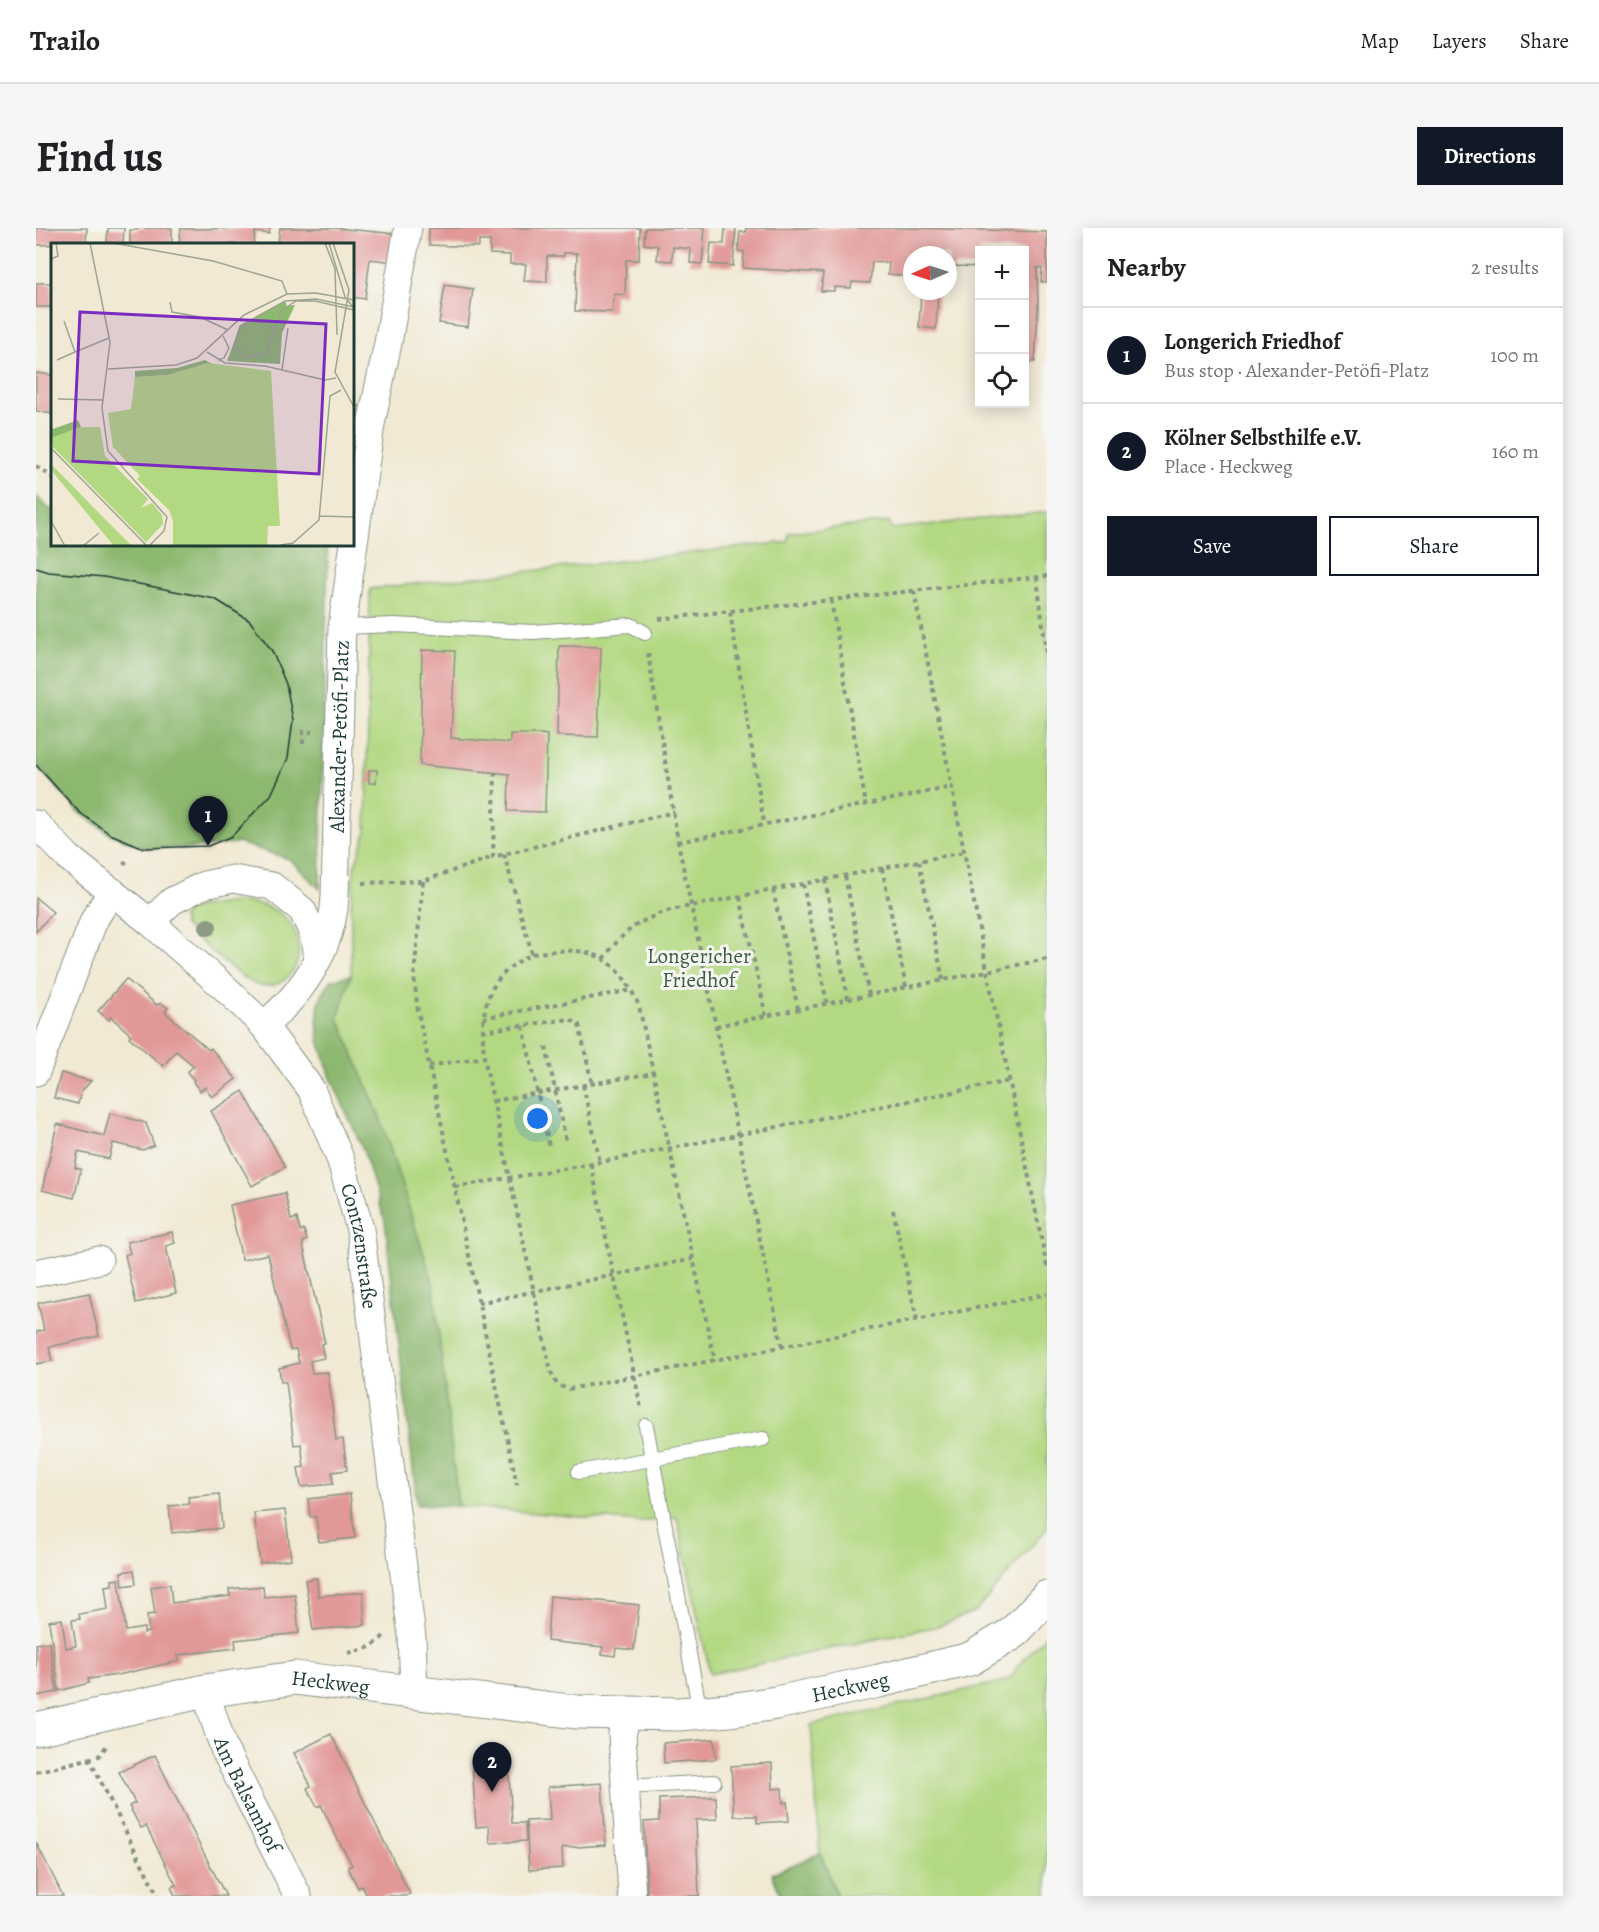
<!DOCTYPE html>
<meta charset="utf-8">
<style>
body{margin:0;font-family:Alegreya,serif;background:#f6f6f6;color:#202124}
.controls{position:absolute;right:18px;top:18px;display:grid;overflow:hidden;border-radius:0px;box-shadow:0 3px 15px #0003}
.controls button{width:54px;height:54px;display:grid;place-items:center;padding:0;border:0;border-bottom:2px solid #e0e0e0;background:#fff;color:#202124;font:30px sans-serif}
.compass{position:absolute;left:867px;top:18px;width:54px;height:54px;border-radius:50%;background:#fff;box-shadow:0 3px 15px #0003;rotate:267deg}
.you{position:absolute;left:502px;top:891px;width:21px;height:21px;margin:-15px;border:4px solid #fff;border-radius:50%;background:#1a73e8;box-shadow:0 0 0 9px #1a73e833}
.badge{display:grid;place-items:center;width:39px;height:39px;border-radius:50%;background:#111827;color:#fff;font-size:20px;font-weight:700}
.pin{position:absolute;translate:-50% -50px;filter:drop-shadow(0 2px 3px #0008)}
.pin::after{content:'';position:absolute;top:32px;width:21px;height:18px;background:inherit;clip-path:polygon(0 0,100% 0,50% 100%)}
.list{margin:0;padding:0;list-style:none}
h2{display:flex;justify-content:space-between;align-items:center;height:78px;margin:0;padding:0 24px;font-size:26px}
h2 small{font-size:20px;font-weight:400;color:#757577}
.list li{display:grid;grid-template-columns:39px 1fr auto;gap:18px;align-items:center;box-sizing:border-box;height:96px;padding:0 24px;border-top:2px solid #e0e0e0}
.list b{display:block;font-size:22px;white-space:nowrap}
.list p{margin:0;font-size:20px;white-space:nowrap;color:#757577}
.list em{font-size:20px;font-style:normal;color:#757577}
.actions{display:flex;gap:12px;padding:18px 24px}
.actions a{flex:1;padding:14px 0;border:2px solid #111827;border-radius:0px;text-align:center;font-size:21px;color:#111827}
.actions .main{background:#111827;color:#fff}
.icon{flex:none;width:33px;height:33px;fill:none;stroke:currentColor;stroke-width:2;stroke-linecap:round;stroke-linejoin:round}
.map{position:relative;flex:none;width:1011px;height:1668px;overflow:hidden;border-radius:0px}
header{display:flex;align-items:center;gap:36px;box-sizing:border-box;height:84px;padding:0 30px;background:#fff;border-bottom:2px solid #e0e0e0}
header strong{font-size:28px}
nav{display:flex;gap:33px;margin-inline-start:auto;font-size:21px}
.intro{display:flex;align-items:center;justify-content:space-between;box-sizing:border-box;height:144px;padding:0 36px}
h1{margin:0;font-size:42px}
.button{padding:15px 27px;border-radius:0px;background:#111827;color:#fff;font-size:21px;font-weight:700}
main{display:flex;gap:36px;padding:0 36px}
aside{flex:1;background:#fff;border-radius:0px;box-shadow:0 3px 15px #0003}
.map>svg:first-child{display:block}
</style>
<header>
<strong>Trailo</strong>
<nav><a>Map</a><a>Layers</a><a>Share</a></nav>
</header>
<div class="intro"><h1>Find us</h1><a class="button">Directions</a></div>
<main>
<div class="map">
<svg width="1011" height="1668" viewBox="0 0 1011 1668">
<rect width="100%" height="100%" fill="#f6f6f2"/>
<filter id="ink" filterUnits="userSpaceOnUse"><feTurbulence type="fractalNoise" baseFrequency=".0167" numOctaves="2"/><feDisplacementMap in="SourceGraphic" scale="12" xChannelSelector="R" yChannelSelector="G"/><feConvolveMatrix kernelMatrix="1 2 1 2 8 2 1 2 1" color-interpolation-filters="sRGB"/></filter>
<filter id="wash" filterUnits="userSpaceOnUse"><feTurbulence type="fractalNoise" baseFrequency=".008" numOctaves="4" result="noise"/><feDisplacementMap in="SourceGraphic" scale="24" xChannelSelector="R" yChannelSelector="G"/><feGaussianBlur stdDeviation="1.35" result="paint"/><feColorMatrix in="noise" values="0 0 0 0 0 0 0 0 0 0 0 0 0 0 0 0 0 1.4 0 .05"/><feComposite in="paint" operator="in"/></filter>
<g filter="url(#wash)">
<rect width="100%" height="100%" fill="#f1e9d3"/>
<g fill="#b2d881" stroke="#688a5a" stroke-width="1.5">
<path d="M1011,284v1016l-71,83 -38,15 -228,48 -33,-157 -37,5 -182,-16 -25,-223 -53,-165 -42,-101 13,-42v-68l3,-39 12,-35 4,-244 418,-47 1,-9 101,-11 1,7z"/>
<path d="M198,674c88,-3 76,94 24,83 -14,-3 -65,-49 -75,-61v-6l5,-9z"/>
<path d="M1011,1406v262h-210l-17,-43 -9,-128 194,-44 8,-6 4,-8z"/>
</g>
<g fill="#8db86f" stroke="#567a52" stroke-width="1.5">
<path d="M0,268l12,12 4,1v35h185l11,2 1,-2 76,1 3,8 -8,336 -31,-30 -50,-16 -49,5h-46l-34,-14 -31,-22 -43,-47z"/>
<path d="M315,747l-13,42 42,101 53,165 25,223 -41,-1 -32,-284 -21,-69 -33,-74 -12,-38 -2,-18 2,-21 12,-21z"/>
<path d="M784,1625l17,43h-56l-9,-22z"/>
</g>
<g id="blocks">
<g fill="#e19897">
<path d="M0,0h51l-1,16 -50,1z"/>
<path d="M72,0h16l-1,16h-16z"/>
<path d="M102,0h34v16h-42v-14h7z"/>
<path d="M145,0l4,1 85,-1 -1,6 -14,-2 -1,12h-75z"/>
<path d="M244,0h55l62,6 -4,28 -23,-3 -5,40 -13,-2v-53l-74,-1z"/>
<path d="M393,0h211l-1,32h-13l-1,35 -11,-1 -1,18 -38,-1 2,-58h-13v3h-17v26l-23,-1 2,-17h-16v-9l-20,-1v-13h-11v6l-50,-2z"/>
<path d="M609,0h60l-3,36 -12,-1 1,-14 -18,-2 -1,14 -15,-1 1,-14 -14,-2z"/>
<path d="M689,0h11l-3,38 -24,-2 2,-21 13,1z"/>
<path d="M710,0h168l133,4v50h-6l1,-14h-5l1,40 -3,54 -11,-1v-111h-44v17l-26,-1 -1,13h-5v-24h-36v22l-24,-3 1,-11 -17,-1 -2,21 -18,-1 -1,6 -17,-1v4h-13l2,-18 -80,-5 1,-16 -6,-1 2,-19h6z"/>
<rect x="0" y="55" width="16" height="24"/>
<path d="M409,57l28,4 -5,38 -29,-4z"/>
<path d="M885,63h17l-2,38 -17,-2z"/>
<path d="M0,145l16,2v39l-16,-3z"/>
<path d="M316,177l8,1 -6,49h-2z"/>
<path d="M523,418l42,1 -3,90 -41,-1z"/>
<path d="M386,422l33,1 -4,87 59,5v-9h31l6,1 -2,77 -37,-1 1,-37 -89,-9z"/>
<path d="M333,542h8l-1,13h-7z"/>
<path d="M0,670l17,14 -17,20z"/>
<path d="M90,751l31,26 4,-2 7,5 -3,4 44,38 2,-2 25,31 -24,18 -7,-10 -5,4 -7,-9 1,-2 -7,-8 7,-6 -18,-15 -13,15 -34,-29 2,-2 -20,-18 -2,3 -11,-9z"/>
<path d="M25,845l30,8 -10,11 -3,12 -24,-6z"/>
<path d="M207,863l42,76 -33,19 -41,-75z"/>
<path d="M74,885l36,10 8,22 -11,5 -30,-7 -4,16 -31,-7 -3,16 6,1 -7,29 -32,-8 15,-66 47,12z"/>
<path d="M249,965l6,27 6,-2 3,13 4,-1 3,10 -4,2v3l22,98 -4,1 3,14 -14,3 2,12 16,-1 8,68 7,-1 4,31 -15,2 1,12 -32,3 -3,-19 6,-1 -3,-23 -7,1 -8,-63h-5l-2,-14 20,-5 -3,-14 -6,1 -22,-96 -26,6 -12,-55z"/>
<path d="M136,1004l3,11 -9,3 10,47 -40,10 -11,-48 5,-2 -3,-11z"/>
<path d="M53,1065l10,43 -50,11 3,14 -16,3v-32l8,-2 -6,-27z"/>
<path d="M183,1266l3,34 -50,5 -3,-27 20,-2 -1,-7z"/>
<path d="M314,1266l5,44 -36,4 -3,-25h-6l-2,-18z"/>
<path d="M249,1282l6,49 -31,4 -6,-50z"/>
<path d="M98,1342l2,14 -13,2 -2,-14z"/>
<path d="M281,1350l1,18 45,-4 2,33 -52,5 -8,-50z"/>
<path d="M83,1351l7,52 18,-3v5l5,-1 -2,-17 8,-1 -4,-27 19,-3 2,19 58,-7 -1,-7 34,-3 1,11 31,-3 4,39 -64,7 1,8 -58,7 1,6 -61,14 -30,4 1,4 -30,8 -10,-70 13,-2 4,29 10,-2 -4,-26 8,-1 -1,-5 29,-5 -3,-23 7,-1v-5z"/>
<path d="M514,1368l89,9 -5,45 -18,-2 -1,8 -13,-2 1,-7 -56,-6z"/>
<path d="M13,1414l8,50 -21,4v-52z"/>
<path d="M295,1506l79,160 -4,2h-39l-5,-10 -4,2 -10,-21 4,-2 -16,-29 -15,-31 -4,2 -10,-19 4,-2 -17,-33z"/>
<path d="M678,1511l2,20 -52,4 -1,-20z"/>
<path d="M119,1527l41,83 30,58h-51l-4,-9 5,-2 -30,-59 -5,2 -12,-22 6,-3 -16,-31z"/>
<path d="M472,1531l4,64h13l1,18 -36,2 -1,-17 -13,1 -4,-65z"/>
<path d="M736,1535l1,26 9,-1 1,15 4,-1 2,19 -32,2v-7h-23l-3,-50z"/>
<path d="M566,1555l4,62 -44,3 1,20 -34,2 -3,-49 24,-1 -2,-33z"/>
<path d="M680,1569l1,22 -21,1 3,76h-52l-3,-74 15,-1v-22z"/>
<path d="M0,1614l27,54h-27z"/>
</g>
</g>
</g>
<g filter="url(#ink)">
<use href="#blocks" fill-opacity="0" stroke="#889384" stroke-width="1.5"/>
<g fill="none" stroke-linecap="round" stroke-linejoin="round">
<g stroke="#889384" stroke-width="16">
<g id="service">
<path d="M306,399l52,-2 139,7 98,-7 14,8"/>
<path d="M610,1198l54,286"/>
<path d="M543,1244l184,-33"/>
<path d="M589,1559l89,-5"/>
</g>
</g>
<g stroke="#889384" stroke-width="29">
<g id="minor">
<path id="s1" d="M0,596l33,34 81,64 75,66 39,38 47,63 30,72 19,68 52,408 2,54"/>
<path d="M114,694l22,-21 32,-16 29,-6 39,7 30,24 12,25 3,25"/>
<path id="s2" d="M228,798c11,-11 24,-22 33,-34 21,-26 37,-62 38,-96l7,-269 29,-203 17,-81 20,-115"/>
<path d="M0,844l58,-152 18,-29"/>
<path d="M0,1045l63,-13"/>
<path id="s3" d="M169,1463l19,58 74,147"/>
<path d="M592,1486l-6,20 10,162"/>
</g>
</g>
<g stroke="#889384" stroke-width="35">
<g id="tertiary">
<path id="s4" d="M0,1501l169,-38 90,-13 283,34 101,2 51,-4 46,-7 103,-22 91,-22 43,-26 34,-36"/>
</g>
</g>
<g stroke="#889384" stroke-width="4" stroke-dasharray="4.5 4.5" stroke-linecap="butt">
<path d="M0,238l16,11"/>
<path d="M1001,349l10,83"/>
<path d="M878,363l73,379 60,297"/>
<path d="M795,372l35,205"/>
<path d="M694,384l34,212"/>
<path d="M623,391l388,-43"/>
<path d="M612,425l30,189 104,505"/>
<path d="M267,516v-12h9"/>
<path d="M459,544l-2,85 181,-45"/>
<path d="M642,614l274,-55"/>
<path d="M468,626l28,100c-47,23 -52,55 -48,103l67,315 6,13 12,4 478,-95"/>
<path d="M883,633l24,119"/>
<path d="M88,637l3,-6"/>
<path d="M846,640l24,119"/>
<path d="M809,648l24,119"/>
<path d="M789,652l23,119"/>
<path d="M387,653l-9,95 4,36 99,473"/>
<path d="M327,655l60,-2 70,-24"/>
<path d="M767,656l24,119"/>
<path d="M737,662l25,119"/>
<path d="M704,669l26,119"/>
<path d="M496,726c55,-9 83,-3 107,52l76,355"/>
<path d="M567,731c21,-28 31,-35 63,-48l298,-59"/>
<path d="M447,790l149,-28"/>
<path d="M487,798l26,120"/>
<path d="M680,798l331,-67"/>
<path d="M446,803l88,-12 9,6 13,59"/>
<path d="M510,819l20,95"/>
<path d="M393,838l55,-9"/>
<path d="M547,857l17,77"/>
<path d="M457,873l160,-28"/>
<path d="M555,936l50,244"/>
<path d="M419,959l136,-23 418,-83"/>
<path d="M857,982l24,110"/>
<path d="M442,1075l215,-44"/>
<path d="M312,1425c15,-3 28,-6 37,-19"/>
<path d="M53,1530l69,138"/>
<path d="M0,1544l63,-16 9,-12"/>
</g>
<use href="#service" stroke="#fff" stroke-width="14"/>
<use href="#minor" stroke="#fff" stroke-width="27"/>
<use href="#tertiary" stroke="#fff" stroke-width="33"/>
<path stroke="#1f3d34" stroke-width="1.5" d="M0,340l13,4 55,5 111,22 35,22 22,30 14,33 7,36 -5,38 -17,37 -39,41 -24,10 -64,2 -34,-14 -31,-22 -43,-47"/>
</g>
<circle fill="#8d9b84" cx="172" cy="699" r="9"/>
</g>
<g text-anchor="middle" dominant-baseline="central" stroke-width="6" stroke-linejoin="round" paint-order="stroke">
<g font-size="21" fill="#1f3d34" stroke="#f6f6f2">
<text stroke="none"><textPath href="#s2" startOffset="312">Alexander-Petöfi-Platz</textPath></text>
<text stroke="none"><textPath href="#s1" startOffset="549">Contzenstraße</textPath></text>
<text stroke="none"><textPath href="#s4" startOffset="300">Heckweg</textPath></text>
<text stroke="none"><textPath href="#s4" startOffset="824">Heckweg</textPath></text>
<text stroke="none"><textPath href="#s3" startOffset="112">Am Balsamhof</textPath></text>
</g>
<g font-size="21" fill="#3c5c43" stroke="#f6f6f2">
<text x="663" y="728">Longericher<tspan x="663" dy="24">Friedhof</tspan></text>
</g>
</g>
<g transform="translate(15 15)">
<rect width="303" height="303" fill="#f1e9d3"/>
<path d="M157,120l63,8 9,155h-12l-1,20h-94v-25l-4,-11 -32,-31 3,-3 -27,-29 -5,-34 23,-4 4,-32 33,-2zM30,184h19l5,29 43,43 -7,9 11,-5 10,12 1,9 -17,18 -95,-97v-7zM0,221l48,49 33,33h-18l-63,-76z" fill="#b2d881"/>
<path d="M234,58l2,5 8,-1 -13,28 -2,31 -53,-3 13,-35zM154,117l9,5 -6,-2 -40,12 -33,2v-6l42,-3zM27,177l3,7 -30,11v-13l2,4z" fill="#8db86f"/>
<path fill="none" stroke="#9da493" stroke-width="1.5" d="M39,0l20,99 -8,66 6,43 59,66 -3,14 -15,15M62,0l100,18 69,20 5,13M274,0l10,26 2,66M278,0l16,54 9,11M282,0l16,47 -14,82 19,35M0,16l7,-3 -2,-13M119,59l2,10 28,5 28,13M303,64l-38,-8 -31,2 -45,25 -6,19 12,13 21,-5 14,-42 15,-10h19l39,9M13,78l11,31 34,-14M156,109l18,11 40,3 60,14 11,-2M6,117l18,-8M167,117l6,-2 5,-10 -6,-12M57,126l68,-4 21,-7 47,-43 43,-21 29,-1 38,7M231,127l6,-42M7,156l45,1M0,205l96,98M268,273l35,1M0,278l14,25M230,302l12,-2 26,-23 11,-124 11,-6M32,303l16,-13"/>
<path fill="#7b2cbf" fill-opacity="0.15" stroke="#7b2cbf" stroke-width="3" d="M29,69l246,12 -7,150 -246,-13z"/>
<rect width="303" height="303" fill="none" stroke="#1f3d34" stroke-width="3"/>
</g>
</svg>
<div class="controls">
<button>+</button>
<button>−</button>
<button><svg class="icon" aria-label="locate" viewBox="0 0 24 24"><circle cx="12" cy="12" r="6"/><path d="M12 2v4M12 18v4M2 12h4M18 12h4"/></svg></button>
</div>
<svg class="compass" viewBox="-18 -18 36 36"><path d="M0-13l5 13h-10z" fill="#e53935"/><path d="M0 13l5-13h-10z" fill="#757577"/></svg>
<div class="you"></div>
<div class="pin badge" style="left:172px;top:618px">1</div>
<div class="pin badge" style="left:456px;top:1564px">2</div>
</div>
<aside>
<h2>Nearby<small>2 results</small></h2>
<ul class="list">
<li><span class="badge">1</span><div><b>Longerich Friedhof</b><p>Bus stop · Alexander-Petöfi-Platz</p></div><em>100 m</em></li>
<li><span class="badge">2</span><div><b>Kölner Selbsthilfe e.V.</b><p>Place · Heckweg</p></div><em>160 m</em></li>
</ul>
<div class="actions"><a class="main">Save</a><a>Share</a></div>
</aside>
</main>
